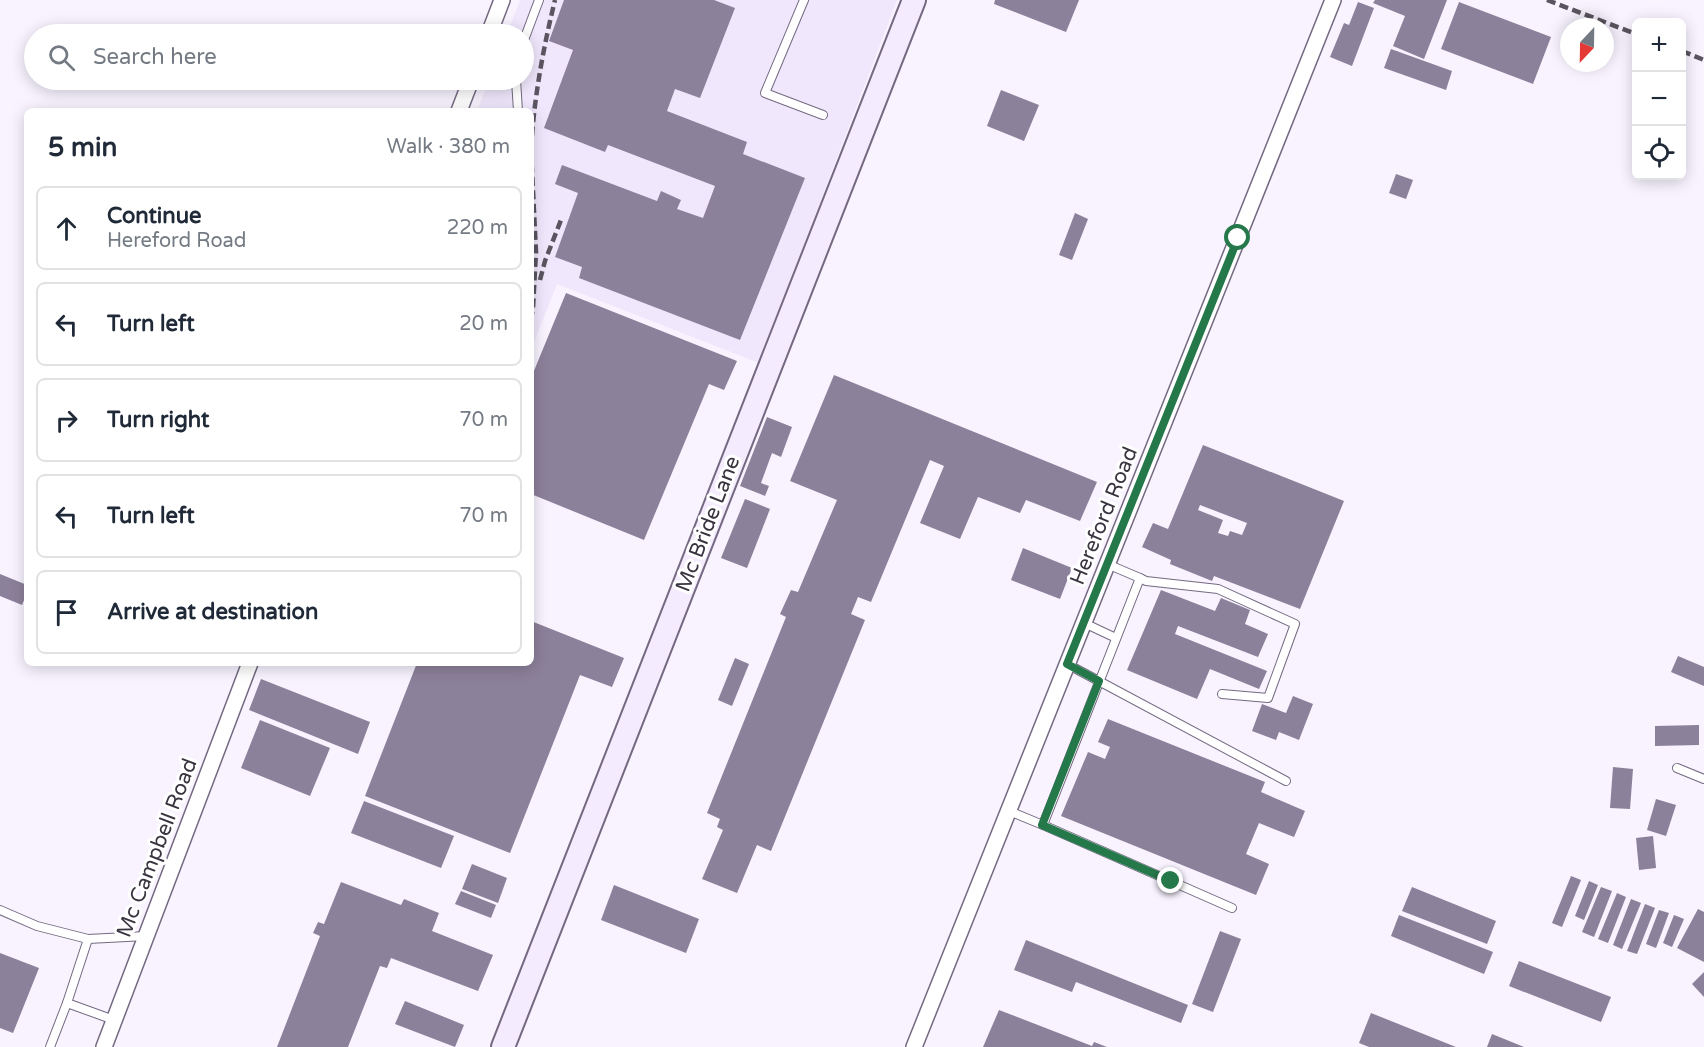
<!DOCTYPE html>
<meta charset="utf-8">
<style>
body{margin:0;font-family:"Varela Round",sans-serif;background:#f2f2f3;color:#1f2937}
.controls{position:absolute;right:18px;top:18px;display:grid;overflow:hidden;border-radius:9px;box-shadow:0 3px 15px #0003}
.controls button{width:54px;height:54px;display:grid;place-items:center;padding:0;border:0;border-bottom:2px solid #e0e1e3;background:#fff;color:#1f2937;font:30px sans-serif}
.compass{position:absolute;left:1560px;top:18px;width:54px;height:54px;border-radius:50%;background:#fff;box-shadow:0 3px 15px #0003;rotate:202deg}
.stop{position:absolute;width:18px;height:18px;margin:-14px;border:4px solid #25784a;border-radius:50%;background:#fff}
.stop.end{background:#25784a;border-color:#fff;box-shadow:0 2px 6px #0008}
.list{margin:0;padding:0;list-style:none}
h2{display:flex;justify-content:space-between;align-items:center;height:78px;margin:0;padding:0 24px;font-size:26px}
h2 small{font-size:20px;font-weight:400;color:#747a83}
.list li{display:grid;grid-template-columns:39px 1fr auto;gap:18px;align-items:center;box-sizing:border-box;height:84px;margin:0 12px 12px;padding:0 12px;border:2px solid #e0e1e3;border-radius:9px}
.list b{display:block;font-size:22px;white-space:nowrap}
.list p{margin:0;font-size:20px;white-space:nowrap;color:#747a83}
.list em{font-size:20px;font-style:normal;color:#747a83}
.icon{flex:none;width:33px;height:33px;fill:none;stroke:currentColor;stroke-width:2;stroke-linecap:round;stroke-linejoin:round}
.map{position:relative;flex:none;width:1704px;height:1047px;overflow:hidden}
.search{position:absolute;background:#fff;box-shadow:0 3px 15px #0003;left:24px;top:24px;width:510px;height:66px;display:flex;align-items:center;gap:15px;box-sizing:border-box;padding:0 21px;border-radius:33px;color:#747a83;font-size:22px}
.panel{position:absolute;background:#fff;box-shadow:0 3px 15px #0003;left:24px;top:108px;width:510px;height:558px;border-radius:9px}
.map>svg:first-child{display:block}
</style>
<div class="map">
<svg width="1704" height="1047" viewBox="0 0 1704 1047">
<rect width="100%" height="100%" fill="#f8f3ff"/>
<path fill="#f0e7fc" d="M520,0h377l-138,363 -202,-79 -26,66v-239h-54l12,-31h35v-46h-17z"/>
<g fill="#8c819a" fill-rule="evenodd">
<path d="M564,0h150l21,8 -35,90 -25,-9 -8,22 80,31 -4,12 62,24 -65,162 -161,-62 3,-11 -27,-10 23,-64 -23,-9 7,-19 95,36 4,-10 20,9 -4,9 26,9 12,-32 -107,-41 -3,7 -61,-24 29,-78 -24,-9z"/>
<path d="M995,0h84l-13,32 -72,-28z"/>
<path d="M1375,0h72l-23,59 -31,-13 12,-30 -32,-13z"/>
<path d="M1358,2l16,6 -22,58 -22,-9 14,-34 5,2z"/>
<path d="M1459,2l92,35 -18,47 -92,-35z"/>
<path d="M1391,49l61,22 -6,19 -62,-22z"/>
<path d="M1001,90l38,15 -15,36 -37,-15z"/>
<path d="M1396,174l17,6 -7,19 -17,-6z"/>
<path d="M1075,213l13,6 -16,41 -13,-5z"/>
<path d="M566,293l171,68 -13,29 -15,-6 -65,156 -113,-46v-116z"/>
<path d="M834,375l263,107 -17,39 -54,-21 -6,13 -42,-16 -18,42 -40,-16 24,-57 -14,-6 -59,142 -13,-5 -7,17 14,6 -94,231 -14,-6 -20,48 -35,-14 21,-49 -6,-3 3,-8 -13,-6 79,-196 -6,-3 11,-24 7,2 39,-92 -47,-19z"/>
<path d="M767,417l25,10 -11,30 -9,-4 -11,30 8,3 -4,10 -25,-10z"/>
<path d="M1203,445l141,56 -44,108 -86,-33 -2,5 -42,-17 1,-4 -29,-13 11,-24 15,6zM1200,505l47,18 -5,12 -12,-4 -2,5 -10,-3 5,-13 -25,-10z"/>
<path d="M745,499l25,10 -23,59 -26,-10z"/>
<path d="M1023,548l49,20 -12,31 -49,-19z"/>
<path d="M0,574l27,11v8l-5,12 -22,-9z"/>
<path d="M1161,590l54,21 6,-13 29,12 -5,14 23,10 -10,23 -80,-31 -3,8 92,37 -8,18 -49,-20 -13,30 -70,-29z"/>
<path d="M531,621l93,37 -12,29 -32,-12 -70,178 -145,-57 52,-133h114z"/>
<path d="M1678,656l26,11v19l-33,-14z"/>
<path d="M735,658l14,6 -17,42 -14,-6z"/>
<path d="M261,679l109,43 -12,32 -109,-44z"/>
<path d="M1293,696l20,8 -14,36 -20,-8 -3,8 -24,-9 10,-27 24,9z"/>
<path d="M1108,719l157,63 -4,10 44,19 -11,26 -35,-14 -13,31 23,10 -13,31 -195,-79 27,-64 17,7 5,-12 -12,-5z"/>
<path d="M260,720l70,28 -20,48 -69,-28z"/>
<path d="M1699,725v20l-44,1v-20z"/>
<path d="M1613,767l20,2 -3,40 -20,-1z"/>
<path d="M1656,799l20,6 -10,31 -19,-6z"/>
<path d="M364,801l90,35 -13,32 -90,-35z"/>
<path d="M1653,836l3,32 -17,2 -3,-32z"/>
<path d="M472,864l35,14 -9,25 -36,-14z"/>
<path d="M1571,876l10,4 -19,47 -10,-4z"/>
<path d="M1589,881l9,4 -14,35 -9,-4z"/>
<path d="M341,882l60,23 3,-6 35,14 -7,18 61,24 -15,36 -87,-33 -4,10 -7,-2 -32,81h-71l43,-111 -7,-3 5,-11 6,2z"/>
<path d="M614,885l85,34 -13,34 -85,-33z"/>
<path d="M1412,887l84,34 -9,23 -85,-33z"/>
<path d="M1601,887l11,4 -18,46 -12,-5z"/>
<path d="M461,891l35,14 -5,13 -36,-14z"/>
<path d="M1617,893l9,4 -18,46 -10,-4z"/>
<path d="M1631,899l10,4 -19,46 -9,-4z"/>
<path d="M1645,904l10,4 -18,46 -10,-3z"/>
<path d="M1698,909l6,3v50l-27,-14z"/>
<path d="M1659,910l10,3 -13,35 -10,-4z"/>
<path d="M1399,915l94,37 -9,22 -93,-38z"/>
<path d="M1674,915l10,4 -12,28 -9,-4z"/>
<path d="M1220,931l21,8 -28,73 -21,-8z"/>
<path d="M1026,940l162,65 -7,18 -105,-41 -4,10 -58,-22z"/>
<path d="M0,953l39,15 -26,65 -13,-5z"/>
<path d="M1519,961l92,36 -10,25 -92,-36z"/>
<path d="M1704,972v25l-12,-13z"/>
<path d="M405,1001l59,24 -9,22 -60,-23z"/>
<path d="M999,1010l93,36 2,-4 13,5h-124z"/>
<path d="M1371,1013l85,34h-87l-10,-4z"/>
<path d="M1492,1034l32,13h-37z"/>
</g>
<g fill="none" stroke-linecap="round" stroke-linejoin="round">
<g stroke="#746981" stroke-width="10">
<g id="lane">
<path d="M804,0l-39,93 58,22"/>
<path d="M524,40l15,-40"/>
<path d="M516,80l2,31"/>
<path d="M1140,578l6,3 72,8 77,35 -27,74 -46,-4"/>
<path d="M1084,623l32,15"/>
<path d="M1067,664l219,117"/>
<path d="M1677,768l27,11"/>
<path d="M1009,811l34,14 97,-247 -33,-14"/>
<path d="M1043,825l189,83"/>
<path d="M0,910l37,16 51,13"/>
<path d="M114,1020l-47,-17 21,-64 58,-3"/>
<path d="M50,1047l17,-44"/>
</g>
</g>
<g stroke="#746981" stroke-width="18">
<g id="street">
<path d="M489,34l13,-34"/>
<path d="M459,111l12,-31"/>
<path d="M104,1047l146,-384"/>
<path d="M914,1047l419,-1047"/>
</g>
</g>
<g stroke="#746981" stroke-width="26">
<path id="secondary" d="M503,1047l411,-1047"/>
</g>
<use href="#lane" stroke="#fff" stroke-width="8"/>
<use href="#street" stroke="#fff" stroke-width="15"/>
<use href="#secondary" stroke="#f4ecfe" stroke-width="22"/>
<g stroke="#5a5560" stroke-width="4.5" stroke-dasharray="9 4.5" stroke-linecap="butt">
<path d="M1547,0l89,34"/>
<path d="M1682,51l22,9"/>
<path d="M531,149c3,-51 12,-100 24,-149"/>
<path d="M531,150l5,102 -3,56 -2,11"/>
<path d="M540,280l5,-19 16,-41"/>
</g>
</g>
<g fill="none" stroke-linecap="round" stroke-linejoin="round">
<path stroke="#25784a" stroke-width="8" d="M1171,881l-129,-56 57,-144 -32,-17 171,-426"/>
</g>
<g text-anchor="middle" dominant-baseline="central" stroke-width="6" stroke-linejoin="round" paint-order="stroke">
<g font-size="21" fill="#39343f" stroke="#fff">
<text transform="translate(1104 516) rotate(-68)">Hereford Road</text>
<text transform="translate(708 524) rotate(-69)">Mc Bride Lane</text>
<text transform="translate(157 848) rotate(-69)">Mc Campbell Road</text>
</g>
</g>
</svg>
<div class="controls">
<button>+</button>
<button>−</button>
<button><svg class="icon" aria-label="locate" viewBox="0 0 24 24"><circle cx="12" cy="12" r="6"/><path d="M12 2v4M12 18v4M2 12h4M18 12h4"/></svg></button>
</div>
<svg class="compass" viewBox="-18 -18 36 36"><path d="M0-13l5 13h-10z" fill="#e53935"/><path d="M0 13l5-13h-10z" fill="#747a83"/></svg>
<div class="stop" style="left:1238px;top:238px"></div>
<div class="stop end" style="left:1171px;top:881px"></div>
<div class="search"><svg class="icon" aria-label="search" viewBox="0 0 24 24"><circle cx="10" cy="10" r="6"/><path d="M15 15l6 6"/></svg>Search here</div>
<section class="panel">
<h2>5 min<small>Walk · 380 m</small></h2>
<ul class="list">
<li><svg class="icon" aria-label="ahead" viewBox="0 0 24 24"><path d="M12 20V5M6 11l6-6 6 6"/></svg><div><b>Continue</b><p>Hereford Road</p></div><em>220 m</em></li>
<li><svg class="icon" aria-label="left" viewBox="0 0 24 24"><path d="M17 20v-9H6M10 6l-5 5 5 5"/></svg><div><b>Turn left</b></div><em>20 m</em></li>
<li><svg class="icon" aria-label="right" viewBox="0 0 24 24"><path d="M7 20v-9h11M14 6l5 5-5 5"/></svg><div><b>Turn right</b></div><em>70 m</em></li>
<li><svg class="icon" aria-label="left" viewBox="0 0 24 24"><path d="M17 20v-9H6M10 6l-5 5 5 5"/></svg><div><b>Turn left</b></div><em>70 m</em></li>
<li><svg class="icon" aria-label="arrive" viewBox="0 0 24 24"><path d="M6 21V4h12l-3 4 3 4H6"/></svg><div><b>Arrive at destination</b></div></li>
</ul>
</section>
</div>
